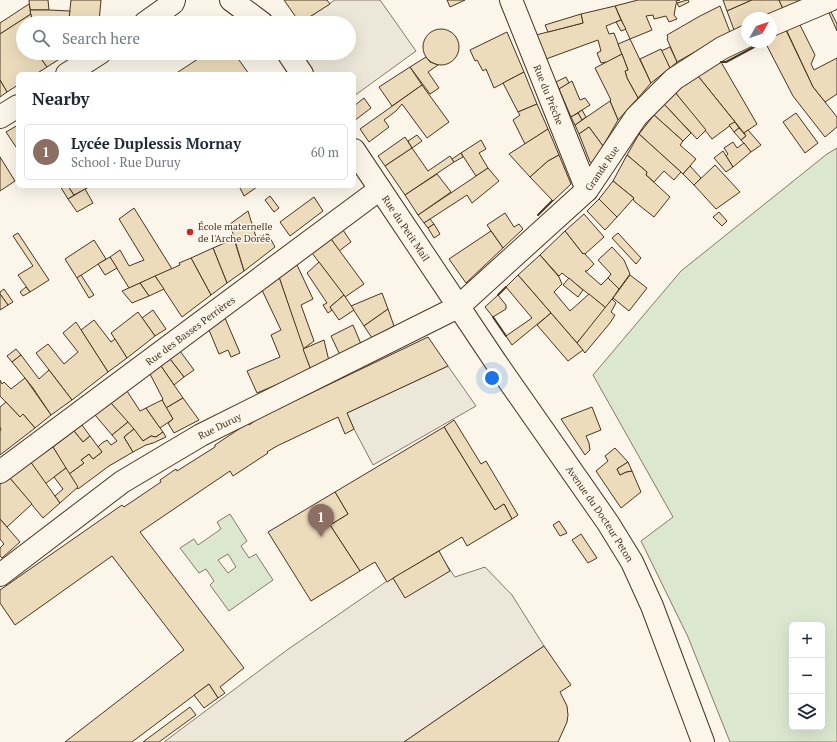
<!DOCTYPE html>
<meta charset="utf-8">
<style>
body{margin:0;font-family:"PT Serif",serif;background:#f2f2f3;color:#1f2937}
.controls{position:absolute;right:12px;bottom:12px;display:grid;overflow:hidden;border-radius:6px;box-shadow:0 4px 16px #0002}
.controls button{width:36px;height:36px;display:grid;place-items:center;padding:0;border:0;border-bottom:1px solid #e0e1e3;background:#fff;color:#1f2937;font:20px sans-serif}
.compass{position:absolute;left:741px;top:12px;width:36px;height:36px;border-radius:50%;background:#fff;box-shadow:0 4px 16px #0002;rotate:50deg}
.you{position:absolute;left:492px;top:378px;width:14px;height:14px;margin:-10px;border:3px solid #fff;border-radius:50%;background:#1a73e8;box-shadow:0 0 0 6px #1a73e833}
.badge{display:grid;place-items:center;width:26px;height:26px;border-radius:50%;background:#db2777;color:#fff;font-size:13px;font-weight:700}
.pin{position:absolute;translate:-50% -33px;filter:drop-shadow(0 1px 2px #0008)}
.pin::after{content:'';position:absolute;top:21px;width:14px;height:12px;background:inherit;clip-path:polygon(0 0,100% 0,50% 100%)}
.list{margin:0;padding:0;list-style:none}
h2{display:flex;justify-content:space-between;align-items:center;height:52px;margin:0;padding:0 16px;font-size:17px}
h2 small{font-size:13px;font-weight:400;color:#747a83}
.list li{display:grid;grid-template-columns:26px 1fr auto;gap:12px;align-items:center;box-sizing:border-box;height:56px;margin:0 8px 8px;padding:0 8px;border:1px solid #e0e1e3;border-radius:6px}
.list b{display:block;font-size:15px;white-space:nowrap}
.list p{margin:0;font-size:13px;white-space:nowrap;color:#747a83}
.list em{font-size:13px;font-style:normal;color:#747a83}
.icon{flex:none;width:22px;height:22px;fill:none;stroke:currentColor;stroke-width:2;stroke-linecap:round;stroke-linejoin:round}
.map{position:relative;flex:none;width:837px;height:742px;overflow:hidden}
.search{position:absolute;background:#fff;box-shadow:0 4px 16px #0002;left:16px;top:16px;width:340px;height:44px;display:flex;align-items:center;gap:10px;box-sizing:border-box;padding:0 14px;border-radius:22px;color:#747a83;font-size:15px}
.panel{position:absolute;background:#fff;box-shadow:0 4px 16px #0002;left:16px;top:72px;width:340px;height:116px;border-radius:6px}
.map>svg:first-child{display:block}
</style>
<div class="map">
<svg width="837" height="742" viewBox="0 0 837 742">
<rect width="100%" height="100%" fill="#fbf6e9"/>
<g fill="#dce7d0" stroke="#887966" fill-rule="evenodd">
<path d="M837,148v594h-107l-42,-105 -47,-96 32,-24 -80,-142 88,-104 146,-117zM792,625h30v102h-30z"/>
<path d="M230,514l17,27 -6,5 8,12 7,-4 17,26 -44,31 -19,-26 4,-4 -8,-12 -7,4 -19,-25 14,-9 4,6 23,-16 -4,-7zM228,554l8,13 -8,6 -10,-13z"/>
</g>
<g fill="#ede7d9" stroke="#887966">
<path d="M335,0h45l36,51 -62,45v-22h-40l-15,-21h50v-30h-48z"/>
<path d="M448,366l28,40 -103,59 -19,-36 -7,-16z"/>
<path d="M435,548l20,29 30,-10 27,28 32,51 -140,96h-240l123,-92z"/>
</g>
<g fill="#ecdcbc" stroke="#4a3520">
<path d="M29,0h19l1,10h-19z"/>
<path d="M71,0h30l-2,22 -30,-4z"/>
<path d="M284,0h43l3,4 -30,19z"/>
<path d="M447,0h18l-15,7z"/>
<path d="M638,0h42l-4,1 1,2 -1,1 -2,11 3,4 -8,3 -3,-6 -12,3 -1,-4 -7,1 6,14 -22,9 -15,-33z"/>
<path d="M687,0h1l1,2 -10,5 -2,-4z"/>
<path d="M723,0h29l-25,11z"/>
<path d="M752,0h27l4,9 -21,9h-15v7l-13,5 -7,-19z"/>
<path d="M779,0h23l-19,9z"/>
<path d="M29,4l2,10 -31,20v-11z"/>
<path d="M615,6l6,14 -15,6 3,8 5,-1 8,21 -16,9v-1l-5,1 -4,-10 4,-2 -3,-11 -52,19 -10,-24 47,-12 -2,-9z"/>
<path d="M720,6l10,26 -53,30 -10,-23 1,-1 -1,-3 33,-19z"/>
<path d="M30,10h19l21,1 -1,7 -14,5h-23z"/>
<path d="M831,12l6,12v7l-8,-18z"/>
<path d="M31,14l1,9h-9v30h14l10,14 -11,7h-18v11l-11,7 -7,-12v-46z"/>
<path d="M581,14l2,9 -35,9 -3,-7z"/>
<path d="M69,18l30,4v1h-44z"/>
<path d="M621,20l5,9 -5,2 -5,-9z"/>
<path d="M799,23l16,32 -4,9 3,6 23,-12v36l-12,8 -12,-15 -28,-60z"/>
<path d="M784,26l29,61 24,30v10l-12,10 -32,-41 -28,-54h6v-10z"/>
<circle cx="441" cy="47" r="18"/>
<path d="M507,32l17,40 -30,16 -8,-19 -3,2 -6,-11 -2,1 -5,-11z"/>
<path d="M630,39l21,44 -13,15 -11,-20 -2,-7 3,-1 -10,-26z"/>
<path d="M670,47l7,15 -7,6 -9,-17z"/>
<path d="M661,49l9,19 -19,15 -11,-24z"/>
<path d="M37,53h32l-22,14z"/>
<path d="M207,53h27l15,21h-74z"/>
<path d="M622,54l6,16 -3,1 2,7 11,20 -20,22 -8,-19 1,-1 -16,-32z"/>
<path d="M426,57l4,5 8,3 -10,7 11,16 -9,6 -20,-27z"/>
<path d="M721,62l36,62 -13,9 -46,-57z"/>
<path d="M410,67l12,18 -30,21 -13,-19z"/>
<path d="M524,72l13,32 -19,8 -15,-29z"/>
<path d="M698,76l37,46 -23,17 -38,-48z"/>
<path d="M566,77l3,6 -10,6 -3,-7z"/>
<path d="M0,80l7,12 -7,5z"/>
<path d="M572,81l8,19 5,-2 5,7 -19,12 -12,-28z"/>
<path d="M422,85l27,37 -22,16 -25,-34 -6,7 -12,9 5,7 -20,15 -9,-13z"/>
<path d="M674,91l32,39 -9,9 -33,-35z"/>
<path d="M364,98l7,10 -17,13v-15z"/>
<path d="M610,101l8,19 -15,26 -14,-19 -10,7 -4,-9z"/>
<path d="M537,104l11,25 -23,15 -12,-24 7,-5 -2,-3z"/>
<path d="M664,104l27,29 -8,8 -29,-26z"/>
<path d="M582,110l4,7 -4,3 -4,-7z"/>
<path d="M578,113l4,7 -7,5 -4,-8z"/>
<path d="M796,113l22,30 -13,10 -22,-31z"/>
<path d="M654,115l29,26 -3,4 16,14 -13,15 -44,-40z"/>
<path d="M735,122l4,6 -5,4 -5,-7z"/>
<path d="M18,125v25l-12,-18z"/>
<path d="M589,127l14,19 -11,17 -2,-1 -11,-28z"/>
<path d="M739,128l7,8 -5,4 -7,-8z"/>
<path d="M548,129l11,26 -11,6 -18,16 -21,-23z"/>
<path d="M748,130l13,15 -10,7 -10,-12 5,-4 -2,-3z"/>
<path d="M639,134l42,38 -7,8 -10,-9 -10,11 -8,-7 1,-3 -20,-17z"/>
<path d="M417,135l5,6 -10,7 -4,-7z"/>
<path d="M405,137l7,11 -27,18 -7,-10z"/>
<path d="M481,140l5,9 -7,4 9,15 -12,8 -15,-23z"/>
<path d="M733,142l4,6 7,-5 7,9 -18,15 -7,-11 2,-2 -4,-6z"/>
<path d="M412,148l16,23 22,-15 4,6 -49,33 -20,-29z"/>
<path d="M723,151l10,16 -7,5 -12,-14z"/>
<path d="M461,153l2,4 -9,5 -2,-3z"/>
<path d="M559,155l12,29 -18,17 -23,-24 18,-16z"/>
<path d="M627,155l20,17 -1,3 24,22 -16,20 -19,-15 -2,-3 1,-1 -21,-17z"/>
<path d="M0,157l15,24 -15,10z"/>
<path d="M715,165l25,27 -24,17 -22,-24z"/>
<path d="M690,166l11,12 -7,7 -11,-11z"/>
<path d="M488,168l11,13 -27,22 -5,-8 -43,28 -6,-8z"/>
<path d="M437,174l14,18 -33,23 -13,-20z"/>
<path d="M613,181l21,17 -17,19 -18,-18z"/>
<path d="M60,186h8l6,9 -6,4z"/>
<path d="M68,186h23l-17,9z"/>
<path d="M239,186h17l1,1 -13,9z"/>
<path d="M85,189l8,14 -16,9 -9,-13z"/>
<path d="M270,196l9,12 -5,4 -9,-12z"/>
<path d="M314,197l9,14 -33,25 -10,-14z"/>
<path d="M599,199l18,18 -12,13 -18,-19z"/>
<path d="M134,208l38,61 -43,19 -19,-31 10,-7 9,16 15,-6 -25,-41z"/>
<path d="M248,211l8,26 12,-3 7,13 -31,24 -14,-47z"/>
<path d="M719,212l8,9 -5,5 -9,-9z"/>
<path d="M505,213l9,14 5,-3 4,5 -20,19 -16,-23z"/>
<path d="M584,214l20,23 -19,17 -1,-1 -1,1 -18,-23z"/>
<path d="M430,219l4,5 -6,4 -4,-5z"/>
<path d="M434,224l6,10 -6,4 -6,-10z"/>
<path d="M343,230l8,12 -12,9 -8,-12z"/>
<path d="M491,231l12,17 -37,35 -17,-24z"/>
<path d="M565,231l18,23 1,-1 10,11 -7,7h-2l16,14 7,-7 11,11 -13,19 -44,-35 -3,3 -19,-21z"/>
<path d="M18,233l31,47 -19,12 -12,-17 15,-9 -20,-30z"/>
<path d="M618,233l23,25 -5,6 -24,-26z"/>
<path d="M234,239l10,32 -17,12 -14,-35z"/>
<path d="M331,239l33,45 -19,13 -33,-44z"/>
<path d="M94,240l12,19 -29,19 -12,-19z"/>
<path d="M612,247l12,13 6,14 -11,15 -11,-11 3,-4 -13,-14z"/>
<path d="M213,248l14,35 -16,12 -20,-37z"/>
<path d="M540,255l19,22 3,7 -8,8 16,19 19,-17 17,14 -29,35 -59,-68z"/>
<path d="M110,257l7,11 -12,7 -7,-11z"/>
<path d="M191,258l20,37 -29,22 -27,-41 25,-11 -1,-2z"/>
<path d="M319,262l25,33 -14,12 2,3 -4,3 -5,-8 4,-2 -20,-30z"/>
<path d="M297,265l16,34 -12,6 13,36 -11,8 -24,-72z"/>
<path d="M81,275l13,20 -5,3 -12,-20z"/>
<path d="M518,275l33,38 -39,32 -6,-9 26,-18 -26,-31z"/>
<path d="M630,275l17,13 -18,23 -16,-13z"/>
<path d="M155,276l9,13 -15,7 -9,-13z"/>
<path d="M279,277l32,93 -54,23 -10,-22 33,-14 -9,-22 10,-5 -19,-40z"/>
<path d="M569,278l14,12 -5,7 -15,-12z"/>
<path d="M140,283l9,13 -17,7 -10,-12z"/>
<path d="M26,287l4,5 -7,4 -3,-4z"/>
<path d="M4,289l9,13 -5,3 -8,-11v-2z"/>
<path d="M382,293l6,16 -24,17 -13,-20z"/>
<path d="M0,294l8,11 -8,5z"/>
<path d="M344,295l10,15 -15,10 -9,-13z"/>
<path d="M498,295l8,10v4l-13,8 -8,-10z"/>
<path d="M612,299l4,4 -5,9 4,3 -5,8 -25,30 -8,-10z"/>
<path d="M388,309l6,17 -22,12 -8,-12z"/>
<path d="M153,310l13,19 -11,7 -13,-18z"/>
<path d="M138,312l17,24 -28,22 -16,-25z"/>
<path d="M551,313l32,37 -15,11 -31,-36z"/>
<path d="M225,318l15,35 -9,4 -3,-7 -9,4 -10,-24z"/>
<path d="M94,320l17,22 4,-3 12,19 -19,14 -27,-42z"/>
<path d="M76,322l32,50 -36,28 -36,-47 12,-9 16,20 14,-12 -15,-19z"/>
<path d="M353,325l8,19 -21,11 -9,-19z"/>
<path d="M428,337l20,29 -101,47 7,16 -9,5 -7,-17 -61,29 -10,6 1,1 -35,23 -3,-5 -90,61 104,136 -24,19 5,6 -7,5 -9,-14 -77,58h-67l119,-92 -72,-94 -97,69 -15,-22v-13l122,-85 2,2 37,-25 -1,-2 16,-11 1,2 38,-24v-2l33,-22 1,2 10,-7z"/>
<path d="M324,340l5,21 -18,9 -8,-21z"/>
<path d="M16,349l5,6 -9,7 -5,-6z"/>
<path d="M180,351l14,19 -10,7 -14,-18z"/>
<path d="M21,355l18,24 10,-9 23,30 -21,15 -18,-27 -21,-26z"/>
<path d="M170,359l14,18 -10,8 -13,-19z"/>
<path d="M161,366l22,32 -17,10 -4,-8 1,-1 -13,-25z"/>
<path d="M25,378l26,37 -16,13 -12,-14 -3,3 -20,-21v-16l2,4 2,-2 7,7z"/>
<path d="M127,391l13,20 6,-3 17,24 -7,5 -5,-1 -8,5 -32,-38z"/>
<path d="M183,398l16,22 -25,13 -6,-10 5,-4 -7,-11z"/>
<path d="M162,400l11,19 -13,9 -14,-20z"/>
<path d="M6,402l14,15 3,-3 12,14 -35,27v-24l1,-1 -1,-3v-20z"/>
<path d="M111,403l17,19 -16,13 -17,-20z"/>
<path d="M592,407l9,23 -15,6 3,7 1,7 -5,5 -24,-36z"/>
<path d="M454,420l27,44 5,-3 32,54 -6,4 -8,-15 -9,6 -51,-83z"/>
<path d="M128,422l6,7 -10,8 9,15 -24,14 -31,23 -9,-15 15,-11 -3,-3 8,-6 4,5 9,-7 -4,-5 4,-4 5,-3 4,5 6,-4 -5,-6z"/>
<path d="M82,425l8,11 -7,6 -9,-11z"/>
<path d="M444,427l51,83 9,-6 8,15 -45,27 -5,-9 -75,45 -12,-20 -15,9 -30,-46 18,-11 -13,-22z"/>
<path d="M134,429l9,12 8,-5 5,1 7,-5 3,5 -13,6 -7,2 -13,7 -9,-15z"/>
<path d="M74,431l9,11 7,-6 12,16 -9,7 -4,-5 -8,6 3,3 -15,11 -16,-27z"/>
<path d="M53,447l13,21 -21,16 -15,-22z"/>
<path d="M615,448l13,14 -11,7 3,6 6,-3 6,-1 9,21 -20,16 -25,-37 12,-10 -3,-5z"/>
<path d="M30,461l30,42 -17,15 -34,-41z"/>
<path d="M628,462l4,9 -6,1 -6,3 -3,-6z"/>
<path d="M66,468l12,19 -18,16 -5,-7 8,-7 -9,-12z"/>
<path d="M9,477l23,27 -25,23 -7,-8v-35z"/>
<path d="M335,492l13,22 -18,11 30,46 -49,30 -43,-69z"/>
<path d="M0,519l20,23 -18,16 -2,-2v-8l4,-4 -4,-5z"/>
<path d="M559,521l8,12 -7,3 -7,-11z"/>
<path d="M581,534l16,24 -9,5 -16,-23z"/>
<path d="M439,551l11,20 -45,27 -12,-20z"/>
<path d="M544,646l27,39 -11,7 7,14 1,9 -1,7 -9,20h-154z"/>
<path d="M209,684l9,14 -14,10 -10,-13z"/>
<path d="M190,707l6,8 -37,27h-16z"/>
</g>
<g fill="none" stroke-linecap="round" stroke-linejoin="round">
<g stroke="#4a3520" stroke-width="24">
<g id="minor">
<path id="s1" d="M511,0l76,190"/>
<path d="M145,23l28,-20 1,-3"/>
<path d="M771,25l59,-25"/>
<path d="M67,74l33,-21"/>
<path d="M0,117l18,-11"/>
<path id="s2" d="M0,472l380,-283"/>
<path id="s3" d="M0,575l122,-93 79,-47 257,-128 129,-117 49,-73 38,-38 48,-31 25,-12"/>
</g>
</g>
<g stroke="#4a3520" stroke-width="24">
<g id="tertiary">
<path d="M231,0l31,23"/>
<path d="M288,53l14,21"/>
<path id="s4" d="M354,150l141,211 113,162 24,39 20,44 51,136"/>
</g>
</g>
<use href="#minor" stroke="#fbf6e9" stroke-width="22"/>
<use href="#tertiary" stroke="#fbf6e9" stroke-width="22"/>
<g stroke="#4a3520" stroke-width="2">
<path d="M721,62h5l30,-16v-2l3,-2"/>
<path d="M538,215l14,-14"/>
<path d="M498,295l8,-8"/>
<path d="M493,317l13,19"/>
</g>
</g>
<circle fill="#c62828" stroke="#fbf6e9" stroke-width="1.5" cx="190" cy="232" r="4"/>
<g text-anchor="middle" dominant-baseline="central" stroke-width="3" stroke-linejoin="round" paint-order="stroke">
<g font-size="10" fill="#4a3520" stroke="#fbf6e9">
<text stroke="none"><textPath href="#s1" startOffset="102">Rue du Prêche</textPath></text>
<text stroke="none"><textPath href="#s3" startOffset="733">Grande Rue</textPath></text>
<text stroke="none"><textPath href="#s4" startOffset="94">Rue du Petit Mail</textPath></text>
<text stroke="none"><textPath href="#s2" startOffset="237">Rue des Basses Perrières</textPath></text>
<text stroke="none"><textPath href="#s3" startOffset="266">Rue Duruy</textPath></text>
<text stroke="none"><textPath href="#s4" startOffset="439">Avenue du Docteur Peton</textPath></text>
</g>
<g font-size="10" fill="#4a3520" stroke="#fbf6e9" text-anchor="start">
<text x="198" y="226">École maternelle<tspan x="198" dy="12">de l'Arche Dorée</tspan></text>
</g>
</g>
</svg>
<div class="controls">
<button>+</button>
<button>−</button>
<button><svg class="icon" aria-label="layers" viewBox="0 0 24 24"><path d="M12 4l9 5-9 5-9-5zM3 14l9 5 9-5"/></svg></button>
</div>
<svg class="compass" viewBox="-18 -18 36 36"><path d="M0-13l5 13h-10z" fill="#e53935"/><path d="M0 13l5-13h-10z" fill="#747a83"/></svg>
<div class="you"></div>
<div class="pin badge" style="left:321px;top:537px;background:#8d6e63">1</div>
<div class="search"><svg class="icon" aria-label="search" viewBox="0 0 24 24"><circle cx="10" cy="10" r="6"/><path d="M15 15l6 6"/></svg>Search here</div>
<section class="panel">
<h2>Nearby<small></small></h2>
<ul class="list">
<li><span class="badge" style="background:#8d6e63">1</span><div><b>Lycée Duplessis Mornay</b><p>School · Rue Duruy</p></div><em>60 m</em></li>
</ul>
</section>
</div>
